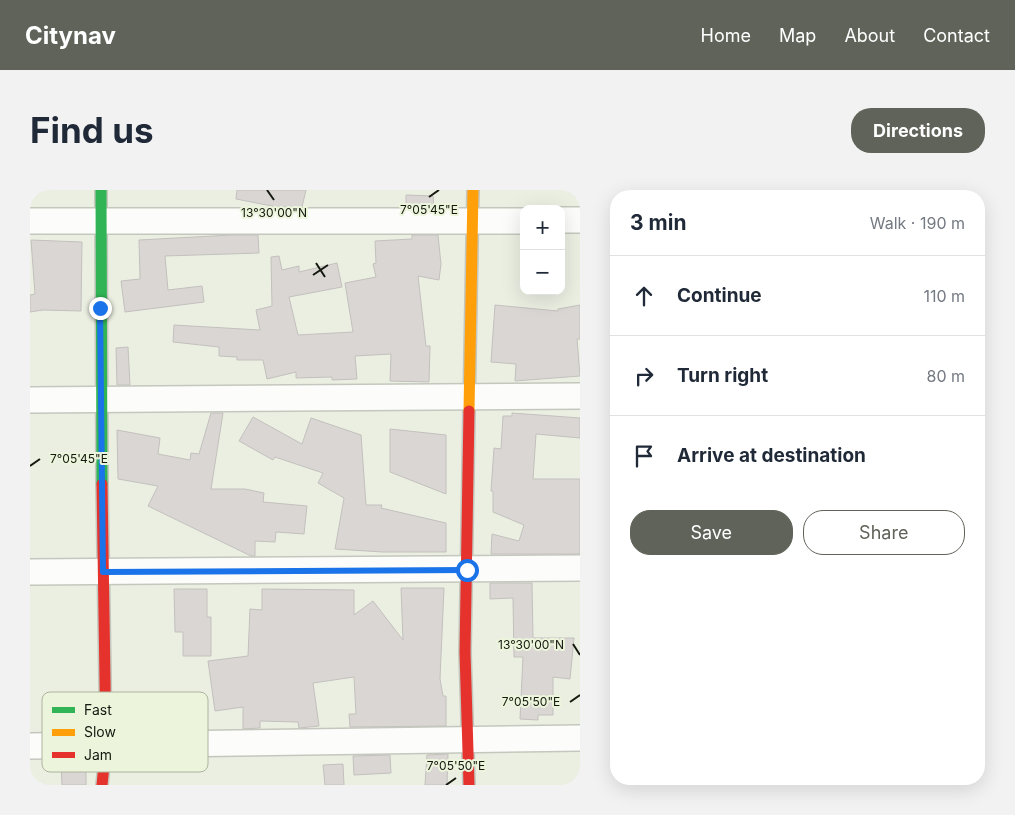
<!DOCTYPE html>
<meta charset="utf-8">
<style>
body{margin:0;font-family:Inter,sans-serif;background:#f2f2f3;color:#1f2937}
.controls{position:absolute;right:15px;top:15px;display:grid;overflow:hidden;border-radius:10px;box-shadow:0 5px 20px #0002}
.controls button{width:45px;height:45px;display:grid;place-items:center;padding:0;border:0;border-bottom:1px solid #e0e1e3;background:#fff;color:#1f2937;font:25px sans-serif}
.stop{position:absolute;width:15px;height:15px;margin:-11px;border:4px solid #1a73e8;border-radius:50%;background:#fff}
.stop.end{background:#1a73e8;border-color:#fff;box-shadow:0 1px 5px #0008}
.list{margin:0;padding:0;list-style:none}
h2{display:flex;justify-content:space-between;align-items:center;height:65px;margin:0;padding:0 20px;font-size:21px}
h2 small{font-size:16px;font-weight:400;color:#747a83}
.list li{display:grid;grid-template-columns:32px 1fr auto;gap:15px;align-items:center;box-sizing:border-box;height:80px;padding:0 20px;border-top:1px solid #e0e1e3}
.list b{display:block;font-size:19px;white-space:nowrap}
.list em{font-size:16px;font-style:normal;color:#747a83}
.actions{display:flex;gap:10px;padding:15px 20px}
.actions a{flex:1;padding:11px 0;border:1px solid #606359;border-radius:20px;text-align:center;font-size:18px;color:#606359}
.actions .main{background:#606359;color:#fff}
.icon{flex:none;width:28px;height:28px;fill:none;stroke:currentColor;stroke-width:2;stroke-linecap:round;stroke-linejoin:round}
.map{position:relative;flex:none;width:550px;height:595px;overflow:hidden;border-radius:20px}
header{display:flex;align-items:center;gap:30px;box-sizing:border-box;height:70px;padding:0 25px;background:#606359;color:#fff}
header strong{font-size:24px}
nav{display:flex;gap:28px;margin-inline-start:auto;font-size:18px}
.intro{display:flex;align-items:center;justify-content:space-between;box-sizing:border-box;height:120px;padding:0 30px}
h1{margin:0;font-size:35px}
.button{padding:12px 22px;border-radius:20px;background:#606359;color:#fff;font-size:18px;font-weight:700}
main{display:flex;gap:30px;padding:0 30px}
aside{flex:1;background:#fff;border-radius:20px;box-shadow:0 5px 20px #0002}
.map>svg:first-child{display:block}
</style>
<header>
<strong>Citynav</strong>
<nav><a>Home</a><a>Map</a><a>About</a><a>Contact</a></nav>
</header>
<div class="intro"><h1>Find us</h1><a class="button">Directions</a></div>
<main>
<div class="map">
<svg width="550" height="595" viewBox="0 0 550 595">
<rect width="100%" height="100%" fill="#ebefe2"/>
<g fill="#d9d6d3" stroke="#c3c0bd">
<path d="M207,0h69l-4,17h-25l-41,-8z"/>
<path d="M376,5l27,1 1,11h-28z"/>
<path d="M201,45h27l1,18 -94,3 3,34 34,-4 2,16 -79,10 -4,-31 19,-2 -1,-39z"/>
<path d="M382,45h26l3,29 -2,16 -21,-4 8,70h4l-1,36 -39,-1 1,-27 -36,2 2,23 -25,1v-3l-36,1v-6l-29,7 -4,-19h-26v-3l-18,-1v-9l-46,-5 1,-17 86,5 -4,-20 16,-4 -1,-49 8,-1 3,14 17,-4v6l38,-9 5,24 -53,10 9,38 55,-3 -8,-49 31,-6 -3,-13 3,-1 -1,-22 37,-2z"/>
<path d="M1,50l51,2 -1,69 -38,-1 -13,2v-17l5,-1z"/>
<path d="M465,115l63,6v-2l22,-4v34h-3l3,37 -65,5 1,-17 -25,-2z"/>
<path d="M98,157l2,38h-13l-1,-37z"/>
<path d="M181,223h12l-12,76h34l19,4 -1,9 44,4 -3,28 -28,-2 -1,10 -20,-1v15h-4l-103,-50 10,-20 -40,-7 -1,-49 43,8 -2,16 32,6 1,-7 8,1z"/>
<path d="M482,223l68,5v20l-44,-4 -3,45h47v75h-89l1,-20 27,7 5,-16 -31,-13v-21h-2l3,-43 7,1 2,-33h9z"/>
<path d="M223,227l49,27 9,-26 50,17 5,70h16l-1,3 65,15v29h-63l-48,-3 9,-51 -26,-15 5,-10 -48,-16 -2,3 -34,-19z"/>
<path d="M360,239l56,6v59l-56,-22z"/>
<path d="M460,393h42l1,55h41l-4,41 -17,-2v38h-15v5l-18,-1 3,-62h-9l-1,-59 -23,1z"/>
<path d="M371,398h43l-4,91 3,17h3v30l-96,1 -1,-13h7l-2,-37 -41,6 6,43 -20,2 -1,-6 -38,-1v7l-17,1v-22l-28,4 -7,-50 40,-5 2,-47 12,1v-21l92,1v25l19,-14 30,39z"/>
<path d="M144,399h33v28h4v39h-28v-24h-8z"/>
<path d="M418,564l-1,31h-22l2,-30z"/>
<path d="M360,565l1,18 -37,2 -1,-19z"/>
<path d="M56,574v21h-24l-1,-20z"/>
<path d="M313,574l1,21h-19l-2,-20z"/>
</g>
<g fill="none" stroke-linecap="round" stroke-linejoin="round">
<g stroke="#c4c7bd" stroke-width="28">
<g id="street">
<path d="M531,30h19"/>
<path d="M0,31h494"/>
<path d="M0,210l550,-4"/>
<path d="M0,382l550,-4"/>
<path d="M0,556l550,-8"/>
</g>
</g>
<g stroke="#c4c7bd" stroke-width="14">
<path id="fast" d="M71,0l1,294"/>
</g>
<g stroke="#c4c7bd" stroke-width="14">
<path id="slow" d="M439,221l4,-221"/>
</g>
<g stroke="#c4c7bd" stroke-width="14">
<g id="jam">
<path d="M72,595l4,-40 -4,-261"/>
<path d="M439,595l-4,-133 4,-241"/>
</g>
</g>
<use href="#street" stroke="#fcfdfb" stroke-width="25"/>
<use href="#fast" stroke="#30b455" stroke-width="11"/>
<use href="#slow" stroke="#ff9f0a" stroke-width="11"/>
<use href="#jam" stroke="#e5322d" stroke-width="11"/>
</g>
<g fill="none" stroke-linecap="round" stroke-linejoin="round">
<path stroke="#1a73e8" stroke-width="6" d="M70,118l3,264 364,-2"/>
</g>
<path fill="none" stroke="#15180f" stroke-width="2" d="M237,0l7,10M399,7l10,-7M286,73l9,14M283,85l15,-10M0,276l10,-7M543,454l7,11M540,512l10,-7M416,595l10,-7"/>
<rect x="12" y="502" width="166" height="80" rx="8" fill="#ecf5dc" stroke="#acb39e" stroke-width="1"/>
<rect x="22" y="517" width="23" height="6" fill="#30b455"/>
<rect x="22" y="539" width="23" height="7" fill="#ff9f0a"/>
<rect x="22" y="562" width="23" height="6" fill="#e5322d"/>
<g font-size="14" fill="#15180f">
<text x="54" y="525">Fast</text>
<text x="54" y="547">Slow</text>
<text x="54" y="570">Jam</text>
</g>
<g font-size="12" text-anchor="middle" fill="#15180f" stroke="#ecf5dc" stroke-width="4" stroke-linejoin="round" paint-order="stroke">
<text x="399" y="24">7°05'45"E</text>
<text x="244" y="27">13°30'00"N</text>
<text x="49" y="273">7°05'45"E</text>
<text x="501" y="459">13°30'00"N</text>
<text x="501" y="516">7°05'50"E</text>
<text x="426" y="580">7°05'50"E</text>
</g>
</svg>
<div class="controls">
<button>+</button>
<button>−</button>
</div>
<div class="stop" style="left:437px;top:380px"></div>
<div class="stop end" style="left:70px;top:118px"></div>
</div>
<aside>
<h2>3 min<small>Walk · 190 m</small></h2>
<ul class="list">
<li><svg class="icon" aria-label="ahead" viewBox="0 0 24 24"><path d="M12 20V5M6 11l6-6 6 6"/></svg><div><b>Continue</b></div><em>110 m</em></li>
<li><svg class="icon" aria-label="right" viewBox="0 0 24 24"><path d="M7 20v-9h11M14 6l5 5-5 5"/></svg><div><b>Turn right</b></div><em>80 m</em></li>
<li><svg class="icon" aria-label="arrive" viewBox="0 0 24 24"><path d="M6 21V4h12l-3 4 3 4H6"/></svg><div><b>Arrive at destination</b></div></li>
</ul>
<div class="actions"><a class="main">Save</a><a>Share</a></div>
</aside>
</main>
